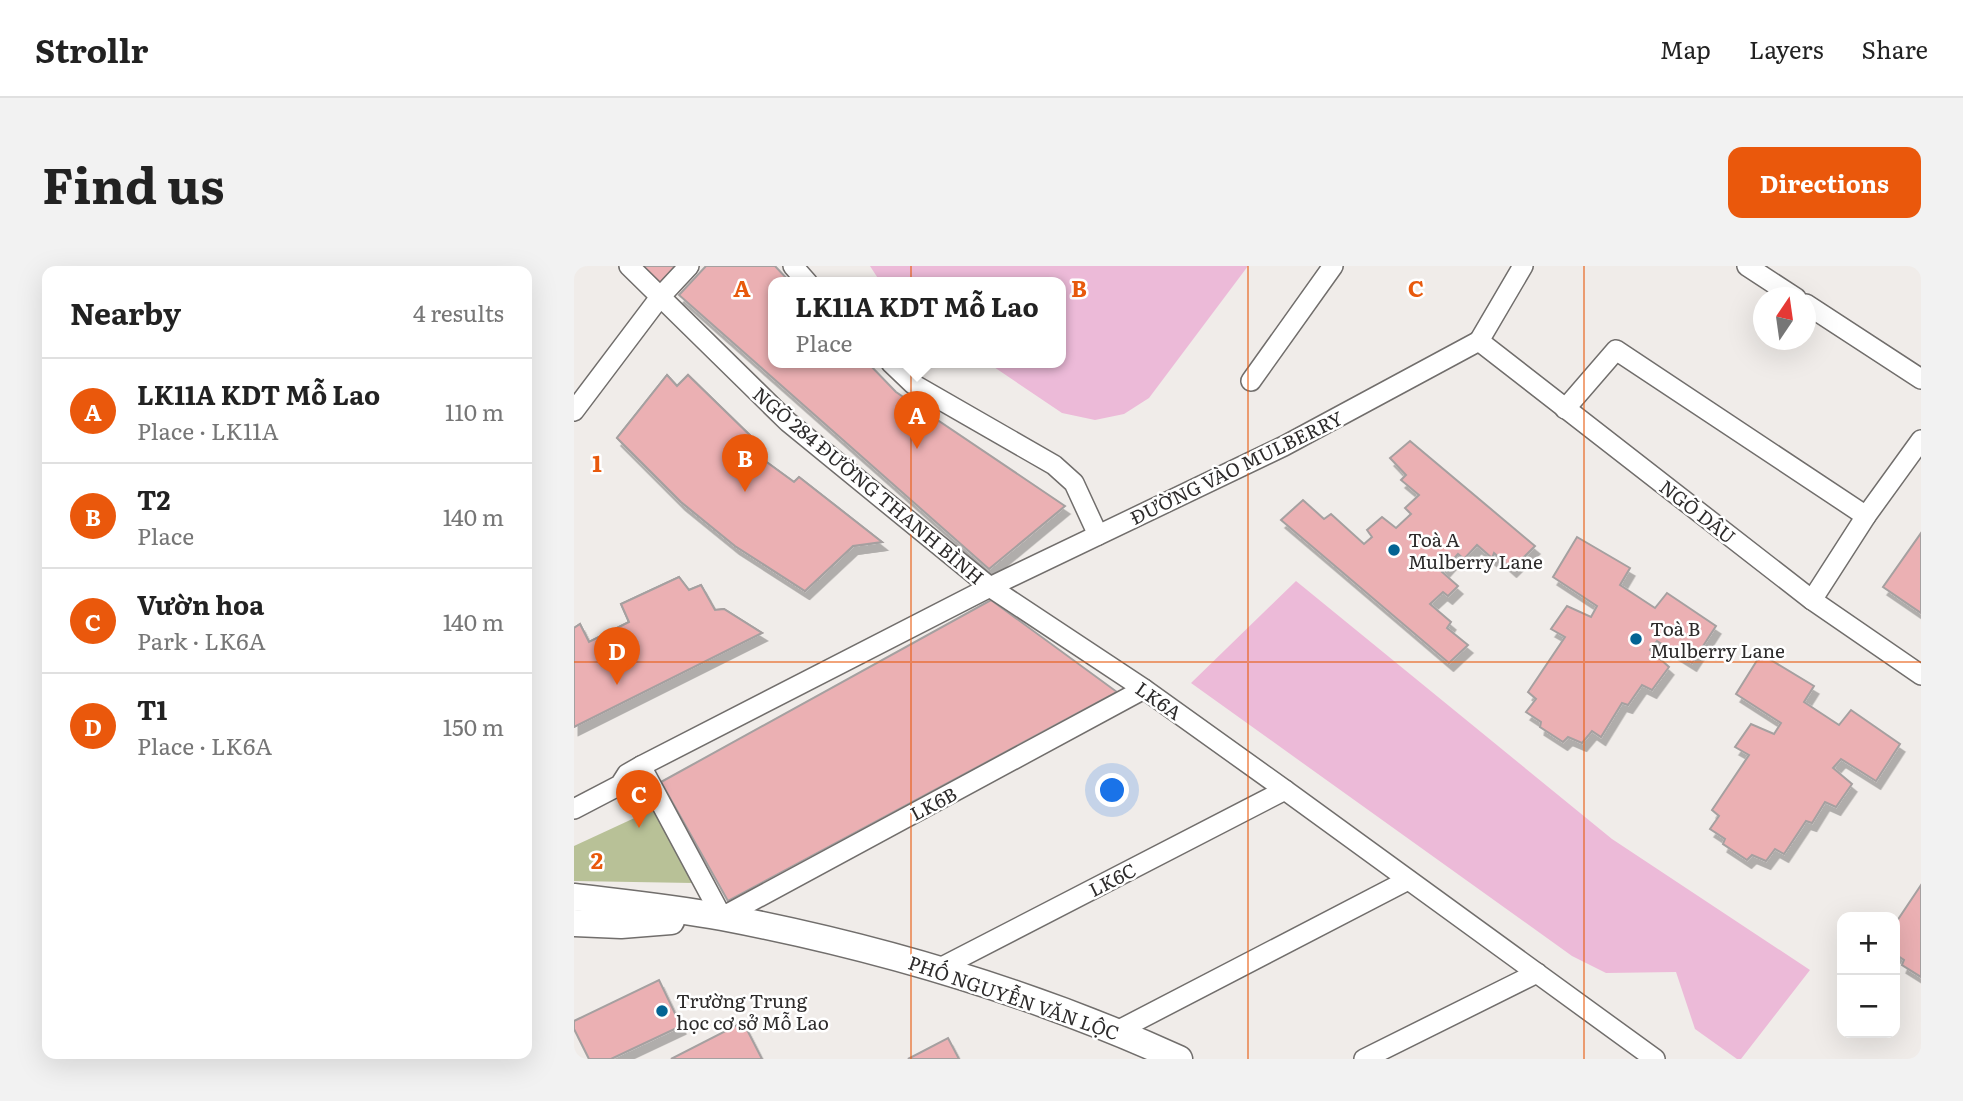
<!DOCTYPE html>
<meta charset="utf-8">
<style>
body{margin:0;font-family:Literata,serif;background:#f2f2f2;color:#222}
.controls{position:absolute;right:21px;bottom:21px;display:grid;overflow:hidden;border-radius:14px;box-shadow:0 7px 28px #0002}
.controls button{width:63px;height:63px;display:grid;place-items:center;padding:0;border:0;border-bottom:2px solid #e0e0e0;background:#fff;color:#222;font:35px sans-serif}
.compass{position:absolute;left:1179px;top:21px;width:63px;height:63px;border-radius:50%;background:#fff;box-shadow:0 7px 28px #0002;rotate:13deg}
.you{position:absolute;left:539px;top:525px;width:24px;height:24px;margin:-18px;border:5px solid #fff;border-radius:50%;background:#1a73e8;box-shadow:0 0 0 10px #1a73e833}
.badge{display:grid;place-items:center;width:46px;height:46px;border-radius:50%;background:#ea580c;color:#fff;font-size:23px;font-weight:700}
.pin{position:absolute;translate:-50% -58px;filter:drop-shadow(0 2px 4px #0008)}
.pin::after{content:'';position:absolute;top:37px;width:24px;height:21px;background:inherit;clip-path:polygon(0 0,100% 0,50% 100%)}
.popup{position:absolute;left:194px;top:11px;width:298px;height:91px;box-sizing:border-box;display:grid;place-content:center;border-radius:14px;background:#fff;filter:drop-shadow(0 2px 5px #0005);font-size:23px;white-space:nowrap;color:#767676}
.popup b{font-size:26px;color:#222}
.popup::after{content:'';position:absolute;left:50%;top:100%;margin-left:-14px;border:14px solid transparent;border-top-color:#fff}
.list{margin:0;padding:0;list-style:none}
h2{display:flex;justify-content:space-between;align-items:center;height:91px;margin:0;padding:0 28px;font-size:30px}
h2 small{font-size:23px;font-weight:400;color:#767676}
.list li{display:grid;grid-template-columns:46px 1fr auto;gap:21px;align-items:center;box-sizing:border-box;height:105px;padding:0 28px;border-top:2px solid #e0e0e0}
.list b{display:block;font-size:26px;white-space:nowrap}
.list p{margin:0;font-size:23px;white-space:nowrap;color:#767676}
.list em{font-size:23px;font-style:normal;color:#767676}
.map{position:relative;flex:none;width:1347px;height:793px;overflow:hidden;border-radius:14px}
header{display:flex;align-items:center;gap:42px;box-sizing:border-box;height:98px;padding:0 35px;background:#fff;border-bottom:2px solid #e0e0e0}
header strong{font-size:33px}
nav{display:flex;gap:38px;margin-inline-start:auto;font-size:24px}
.intro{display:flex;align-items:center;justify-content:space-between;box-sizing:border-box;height:168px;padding:0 42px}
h1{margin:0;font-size:49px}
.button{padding:18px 32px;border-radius:14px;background:#ea580c;color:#fff;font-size:24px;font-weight:700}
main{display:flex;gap:42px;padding:0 42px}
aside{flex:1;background:#fff;border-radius:14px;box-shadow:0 7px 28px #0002}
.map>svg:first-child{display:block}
</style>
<header>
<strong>Strollr</strong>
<nav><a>Map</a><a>Layers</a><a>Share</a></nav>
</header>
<div class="intro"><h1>Find us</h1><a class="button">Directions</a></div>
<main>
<aside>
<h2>Nearby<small>4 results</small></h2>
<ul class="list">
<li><span class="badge">A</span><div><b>LK11A KDT Mỗ Lao</b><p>Place · LK11A</p></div><em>110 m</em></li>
<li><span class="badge">B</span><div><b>T2</b><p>Place</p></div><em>140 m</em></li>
<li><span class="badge">C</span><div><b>Vườn hoa</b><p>Park · LK6A</p></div><em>140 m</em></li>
<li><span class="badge">D</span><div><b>T1</b><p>Place · LK6A</p></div><em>150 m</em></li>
</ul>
</aside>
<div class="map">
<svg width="1347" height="793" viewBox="0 0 1347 793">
<defs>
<filter id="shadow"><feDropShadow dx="4.5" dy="8" stdDeviation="0" flood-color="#0004"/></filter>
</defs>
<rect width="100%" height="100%" fill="#f0ece9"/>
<path fill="#b8c197" d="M80,543l39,74 -119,-2v-35z"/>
<g fill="#ecbad8">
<path d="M296,0h378l-99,132 -25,16 -29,6 -33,-7 -74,-50h72v-80h-179z"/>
<path d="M722,315l316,258 198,131 -69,89h-4l-42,-30 -19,-57 -70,1 -34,-17 -381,-273z"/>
</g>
<g fill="#ebb0b3" stroke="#a5a0a0" stroke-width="2" filter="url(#shadow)">
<path d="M68,0h33l-14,18z"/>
<path d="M132,0h69l16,17h-17v80h94l28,29 169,114 -76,63 -310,-274z"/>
<path d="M93,109l10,11 11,-11 74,72 -5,8 37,27 5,-5 83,65 -29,4 -48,45 -70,-45 -54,-44 -64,-64z"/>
<path d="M93,109l10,11 11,-11 74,72 -5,8 37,27 5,-5 83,65 -29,4 -48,45 -70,-45 -54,-44 -64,-64z"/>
<path d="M836,175l125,105 -23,23 -18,-16 -2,5 -15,-13 -13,14 -6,-5 -16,18 16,14 -10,10 -5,-4 -13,12 21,18 -4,6 21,17 -19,18 -168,-143 22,-20 21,19 7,-5 33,30 8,-7 -5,-7 15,-13 14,11 15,-14 -6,-6 14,-13 -18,-15 5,-5 -16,-17z"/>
<path d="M1347,267v80l-38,-26z"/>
<path d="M1003,271l53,31 -10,17 35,23 12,-15 49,33 -24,37 -35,-22 -7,9 19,17 -17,23 -10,-5 -14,20 -6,-2 -21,34 -9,-6 -10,12 -14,-6 -5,5 -23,-15 1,-5 -15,-10 10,-13 -8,-7 37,-55 -14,-8 16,-23 24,11 6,-11 -44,-29z"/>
<path d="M105,311l10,13 12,-5 14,25 9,-1 38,24 -188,94v-99l6,-4 9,18 40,-20 -8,-18z"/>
<path d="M105,311l10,13 12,-5 14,25 9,-1 38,24 -188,94v-99l6,-4 9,18 40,-20 -8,-18z"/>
<path d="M417,334l126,92 -389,209 -67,-119z"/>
<path d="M1187,388l53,32 -10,16 35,23 12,-15 49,34 -24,37 -35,-22 -8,9 19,16 -16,23 -11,-5 -13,21 -6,-2 -22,33 -9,-5 -9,12 -14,-6 -5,5 -24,-16 2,-5 -15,-10 9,-13 -7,-6 37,-55 -14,-8 16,-23 23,10 7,-11 -45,-29z"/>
<path d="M1347,619v92l-19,-12 2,-5 -9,-6 3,-17 -3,-13z"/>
<path d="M85,714l22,46 -70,33h-22l-15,-30v-8z"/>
<path d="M169,756l19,37h-91z"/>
<path d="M374,772l11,21h-51z"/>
</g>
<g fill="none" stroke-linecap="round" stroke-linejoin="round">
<g stroke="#716e6c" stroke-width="22">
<g id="street">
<path d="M55,0l159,156 202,165 154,102 141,101 370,269"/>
<path d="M219,0l15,17"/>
<path d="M1173,0l49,32"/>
<path d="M1232,38l115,75"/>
<path d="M905,75l333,259 109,75"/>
<path d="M905,75l44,-75"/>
<path d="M317,97l22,21 141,81 20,18 24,52"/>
<path d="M677,115l82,-115"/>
<path d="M991,143l51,-59 250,166"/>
<path d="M0,145l86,-114 29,-31"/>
<path d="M1238,334l54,-84 55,-76"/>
<path d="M67,500l81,151 422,-228"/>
<path d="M0,543l46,-24 7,-11 14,-8 349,-179 294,-141 195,-105"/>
<path d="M366,702l345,-178"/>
<path d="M543,765l291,-151"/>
<path d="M790,793l173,-86"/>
</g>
</g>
<g stroke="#716e6c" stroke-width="29">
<g id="secondary">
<path d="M0,631c49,6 99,11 148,20 157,30 312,76 457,142"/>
<path d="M0,657l47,2 50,-4"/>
</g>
</g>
<use href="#street" stroke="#fff" stroke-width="19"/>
<use href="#secondary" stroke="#fff" stroke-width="26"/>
</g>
<path fill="none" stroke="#e8590c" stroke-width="2" stroke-opacity="0.55" d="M337,0v793M674,0v793M1010,0v793M0,396h1347"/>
<g fill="#036393" stroke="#fff" stroke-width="2.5">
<circle cx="820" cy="284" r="7"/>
<circle cx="1062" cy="373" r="7"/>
<circle cx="88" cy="745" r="7"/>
</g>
<g text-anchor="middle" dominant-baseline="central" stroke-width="5" stroke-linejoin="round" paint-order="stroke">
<g font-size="19" fill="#2d2b2b" stroke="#fff">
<text transform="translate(662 201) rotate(-26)">ĐƯỜNG VÀO MULBERRY</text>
<text transform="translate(295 219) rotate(40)">NGÕ 284 ĐƯỜNG THANH BÌNH</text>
<text transform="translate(1124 245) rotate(38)">NGÕ DÂU</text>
<text transform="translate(585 434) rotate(35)">LK6A</text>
<text transform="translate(359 537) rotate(-28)">LK6B</text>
<text transform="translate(538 613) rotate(-27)">LK6C</text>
<text transform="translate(440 731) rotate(19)">PHỐ NGUYỄN VĂN LỘC</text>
</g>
<g font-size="19" fill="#2d2b2b" stroke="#fff" text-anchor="start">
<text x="834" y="273">Toà A<tspan x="834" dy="22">Mulberry Lane</tspan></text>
<text x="1076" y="362">Toà B<tspan x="1076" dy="22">Mulberry Lane</tspan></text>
<text x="102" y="734">Trường Trung<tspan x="102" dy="22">học cơ sở Mỗ Lao</tspan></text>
</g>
</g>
<g font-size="23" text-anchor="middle" font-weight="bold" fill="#e8590c" stroke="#fff" stroke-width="5" stroke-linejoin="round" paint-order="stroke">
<text x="168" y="31">A</text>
<text x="505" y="31">B</text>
<text x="842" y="31">C</text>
<text x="23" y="206">1</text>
<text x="23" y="603">2</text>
</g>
</svg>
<div class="controls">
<button>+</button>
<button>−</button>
</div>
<svg class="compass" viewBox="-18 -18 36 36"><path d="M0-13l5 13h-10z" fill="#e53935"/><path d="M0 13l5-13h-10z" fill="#767676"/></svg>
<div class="you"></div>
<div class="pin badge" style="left:343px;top:183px">A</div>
<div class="popup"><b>LK11A KDT Mỗ Lao</b>Place</div>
<div class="pin badge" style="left:171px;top:226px">B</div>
<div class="pin badge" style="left:65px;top:562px">C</div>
<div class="pin badge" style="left:43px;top:419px">D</div>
</div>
</main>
